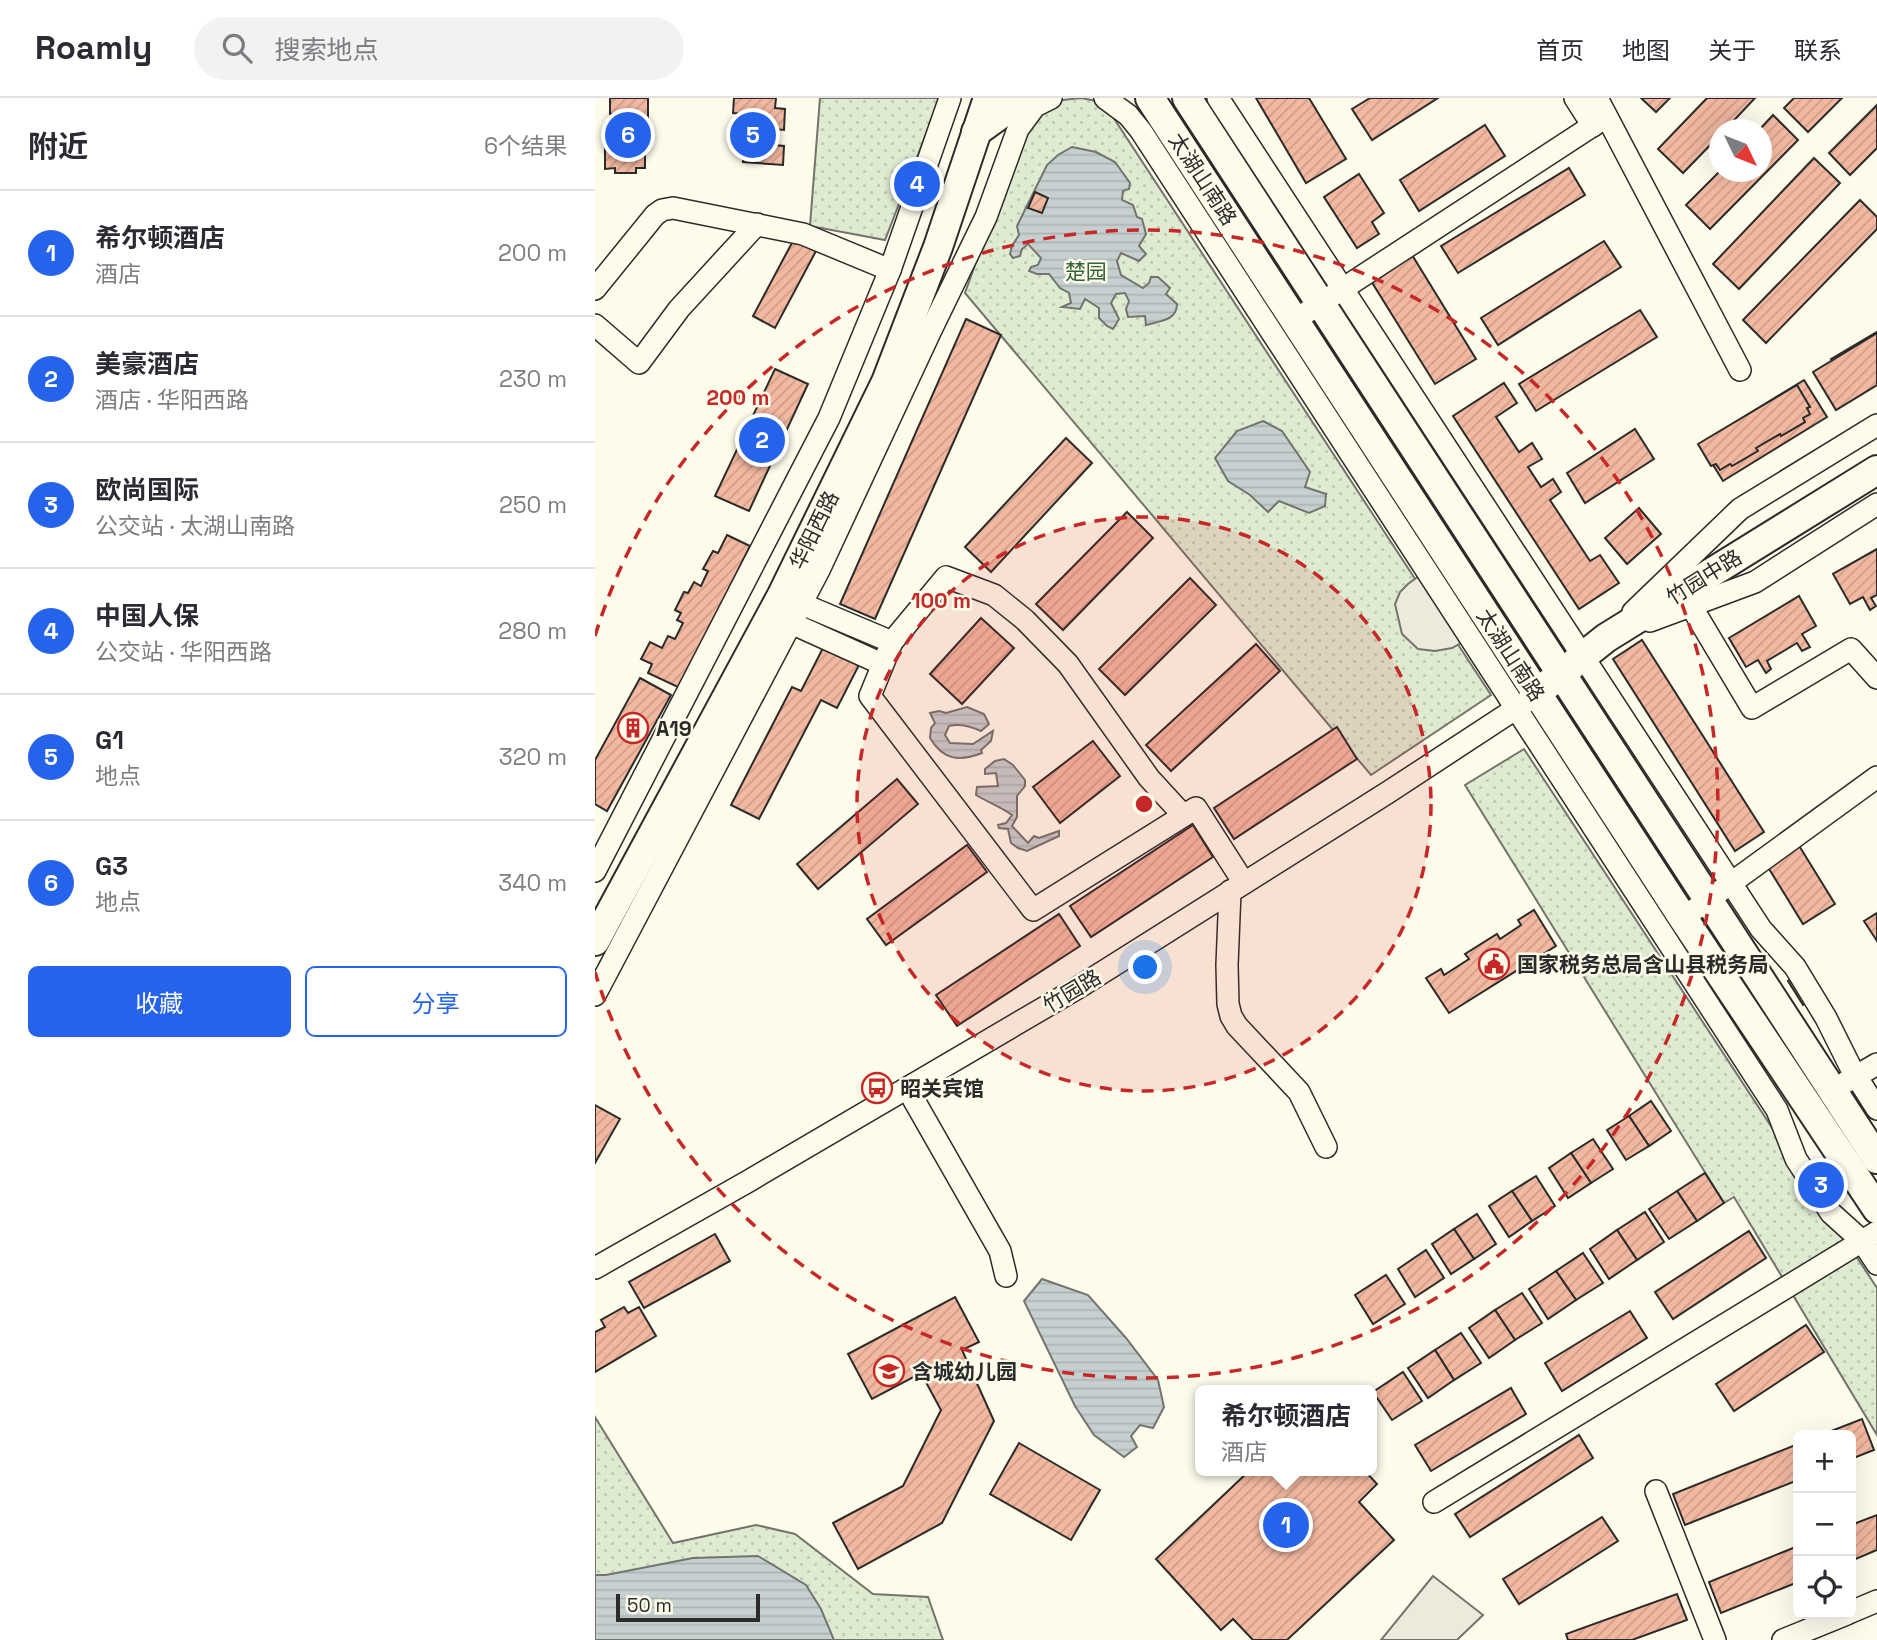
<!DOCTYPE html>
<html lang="zh">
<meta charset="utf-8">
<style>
body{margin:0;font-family:"Space Grotesk","Noto Sans SC",sans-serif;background:#f2f2f3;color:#2b2b33}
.controls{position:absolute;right:21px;bottom:21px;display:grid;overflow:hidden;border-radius:10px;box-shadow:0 7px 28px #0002}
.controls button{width:63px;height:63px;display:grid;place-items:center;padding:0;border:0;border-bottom:2px solid #e1e1e2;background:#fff;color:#2b2b33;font:35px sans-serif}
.compass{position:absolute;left:1114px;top:21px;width:63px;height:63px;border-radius:50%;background:#fff;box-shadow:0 7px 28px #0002;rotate:133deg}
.scale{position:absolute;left:21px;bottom:18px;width:144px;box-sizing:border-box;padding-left:7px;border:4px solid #2b2b2b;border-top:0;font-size:19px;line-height:24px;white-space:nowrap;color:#2b2b2b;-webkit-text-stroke:5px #fdfbea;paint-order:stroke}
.you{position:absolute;left:551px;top:870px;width:24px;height:24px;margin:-18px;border:5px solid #fff;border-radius:50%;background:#1a73e8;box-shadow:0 0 0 10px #1a73e833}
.badge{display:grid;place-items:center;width:46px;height:46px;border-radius:50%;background:#2563eb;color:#fff;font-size:23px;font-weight:700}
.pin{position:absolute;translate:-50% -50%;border:4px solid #fff;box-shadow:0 2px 7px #0006}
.popup{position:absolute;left:600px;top:1287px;width:182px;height:91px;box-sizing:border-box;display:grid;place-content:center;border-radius:10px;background:#fff;filter:drop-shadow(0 2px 5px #0005);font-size:23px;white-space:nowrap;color:#7c7c81}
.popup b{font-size:26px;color:#2b2b33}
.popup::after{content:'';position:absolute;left:50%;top:100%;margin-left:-14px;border:14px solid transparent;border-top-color:#fff}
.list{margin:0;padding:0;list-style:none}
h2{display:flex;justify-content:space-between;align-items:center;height:91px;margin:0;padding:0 28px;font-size:30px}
h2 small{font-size:23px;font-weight:400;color:#7c7c81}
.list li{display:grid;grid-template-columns:46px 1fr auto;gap:21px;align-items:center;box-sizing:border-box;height:126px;padding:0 28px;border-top:2px solid #e1e1e2}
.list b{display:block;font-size:26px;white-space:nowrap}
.list p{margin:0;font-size:23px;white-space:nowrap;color:#7c7c81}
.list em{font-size:23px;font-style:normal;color:#7c7c81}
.actions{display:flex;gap:14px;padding:21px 28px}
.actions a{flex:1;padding:16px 0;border:2px solid #2563eb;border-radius:10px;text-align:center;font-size:24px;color:#2563eb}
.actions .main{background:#2563eb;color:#fff}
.icon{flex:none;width:38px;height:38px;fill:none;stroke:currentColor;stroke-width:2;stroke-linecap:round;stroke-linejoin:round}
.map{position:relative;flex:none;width:1282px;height:1542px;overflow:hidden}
header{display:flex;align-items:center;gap:42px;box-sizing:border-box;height:98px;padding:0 35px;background:#fff;border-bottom:2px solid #e1e1e2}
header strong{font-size:33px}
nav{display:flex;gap:38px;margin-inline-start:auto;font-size:24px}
.search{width:490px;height:63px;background:#f2f2f3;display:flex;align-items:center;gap:18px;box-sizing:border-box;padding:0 24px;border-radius:38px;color:#7c7c81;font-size:26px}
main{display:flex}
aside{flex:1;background:#fff}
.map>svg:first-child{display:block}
</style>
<header>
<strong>Roamly</strong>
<div class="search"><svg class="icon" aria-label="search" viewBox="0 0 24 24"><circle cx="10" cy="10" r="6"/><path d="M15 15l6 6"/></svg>搜索地点</div>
<nav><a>首页</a><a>地图</a><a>关于</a><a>联系</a></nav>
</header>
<main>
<aside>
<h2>附近<small>6个结果</small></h2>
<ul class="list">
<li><span class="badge">1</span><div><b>希尔顿酒店</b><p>酒店</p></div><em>200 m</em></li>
<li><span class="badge">2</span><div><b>美豪酒店</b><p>酒店 · 华阳西路</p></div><em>230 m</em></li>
<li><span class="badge">3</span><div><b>欧尚国际</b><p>公交站 · 太湖山南路</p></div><em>250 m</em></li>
<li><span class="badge">4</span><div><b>中国人保</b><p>公交站 · 华阳西路</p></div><em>280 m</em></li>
<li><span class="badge">5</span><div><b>G1</b><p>地点</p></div><em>320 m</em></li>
<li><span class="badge">6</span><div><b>G3</b><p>地点</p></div><em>340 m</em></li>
</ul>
<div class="actions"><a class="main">收藏</a><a>分享</a></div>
</aside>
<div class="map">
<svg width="1282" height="1542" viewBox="0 0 1282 1542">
<defs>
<pattern id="grass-dots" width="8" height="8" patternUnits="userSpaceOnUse" patternTransform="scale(1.75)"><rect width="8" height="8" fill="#deebd1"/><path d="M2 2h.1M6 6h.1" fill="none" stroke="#bfcab4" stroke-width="1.8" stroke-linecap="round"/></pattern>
<pattern id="water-rules" width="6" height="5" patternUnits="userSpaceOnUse" patternTransform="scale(1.75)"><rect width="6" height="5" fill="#c7d0d0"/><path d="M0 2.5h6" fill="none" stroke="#abb3b3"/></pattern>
<pattern id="building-hatch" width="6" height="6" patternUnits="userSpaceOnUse" patternTransform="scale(1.75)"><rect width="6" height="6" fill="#f2b8a0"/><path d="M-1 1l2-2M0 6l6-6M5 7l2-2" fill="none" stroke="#d09e8a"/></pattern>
</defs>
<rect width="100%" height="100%" fill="#fdfbea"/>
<g fill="url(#grass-dots)" stroke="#74746e" stroke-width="2">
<path d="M225,0h120l-55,142 -75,-14z"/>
<path d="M486,0l16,3 14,13 380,581 -120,80 -406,-482 58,-162 31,-30z"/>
<path d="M929,651l353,539v147l-143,-238 -10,6 -259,-418z"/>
<path d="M0,1319l78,126 83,-18 39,9 78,60 55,3 15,43h-348z"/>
</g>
<g fill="#eceadb" stroke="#74746e" stroke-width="2">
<path d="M828,475l43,67 -14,8 -17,3 -17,-2 -16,-15 -7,-30 5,-12 8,-8z"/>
<path d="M838,1478l50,39 -26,25h-76z"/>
</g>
<g fill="url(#water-rules)" stroke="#74746e" stroke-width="2">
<path d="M477,49l24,5 19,10 15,21 -1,6 -6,2 -1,9 11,5 4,12 5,2 4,15 -7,12 7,8 -7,7 -18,-8 -4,8 4,14 22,13 6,-5 2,-6h7l12,11 -4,6 11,10c0,17 -18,17 -31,21l-1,-9 -17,1 -2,-8 3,-8 -4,-8 -9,1 -5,9 8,16 -6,10 -6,-3 -8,-8v-10l-14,-9 -5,10 -18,-2 9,-4 -2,-10 -9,-5 -11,-14h-12l-8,-3 2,-4 7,-2 3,-7 -13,-14 -6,5 -2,7 -7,2 -3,-4 2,-8 7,-11 -2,-9 30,-61 11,-10z"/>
<path d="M668,323l19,10 28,41 -5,15 21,7 -1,12 -16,7 -30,-12 -11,11 -18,-17 -22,-14 -13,-23 22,-27z"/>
<path d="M372,609l17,7 5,10 -8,7c-11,-5 -21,-8 -32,-5l-4,9 5,8 23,1 20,-13 -2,10 -10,9 1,3c-23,9 -39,7 -52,-15l1,-10 4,-5 -5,-10 9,-2 7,2z"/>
<path d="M409,661l9,6 12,15v6l-8,10v21l-5,9 16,17 6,-7 5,2 20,-7v5l-32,15 -9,-3 -7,-5 -3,-14 -9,-1 -1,-3 8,-2 6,-8c-12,-9 -23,-12 -36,-20l1,-8 21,-1 -2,-13 -11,1v-5l10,-8z"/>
<path d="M447,1181l46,16 38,43 32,42 6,27 -11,21 -13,-3 -9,11 6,11 -13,10 -30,-22 -19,-29 -51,-105z"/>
<path d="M163,1458l48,29 15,24 13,31h-239v-65h11l87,-17z"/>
</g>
<g fill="url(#building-hatch)" stroke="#2b2b2b" stroke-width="2">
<path d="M15,0h38v24l-3,1v45h-9v5h-21v-5l-10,1v-22h6v-27h4v-6h-5z"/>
<path d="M139,0h42l-1,10 10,1 -1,21 -9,-1 -1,16 10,1 -1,19 -40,-3 2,-21 -13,-1 1,-21 10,1 1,-6 -11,-1z"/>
<path d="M661,0h53l37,61 -40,24z"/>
<path d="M775,0h68l-66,42 -20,-31z"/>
<path d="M1046,0h29l-14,14z"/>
<path d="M1112,0h48l-30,32h-5v5l-37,38 -25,-24z"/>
<path d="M1199,0h48l-34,34 -24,-24z"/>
<path d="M1282,7v43l-27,27 -21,-22z"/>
<path d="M1178,17l25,25 -88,89 -24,-24 34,-34 42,1v-42h-3z"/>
<path d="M890,27l20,31 -86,55 -19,-31z"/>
<path d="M1219,60l26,25 -101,106 -26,-25z"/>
<path d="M974,70l16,27 -127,78 -17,-27z"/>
<path d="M764,76l25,39 -12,9 7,12 -22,14 -33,-51z"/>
<path d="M440,94l13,6 -6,15 -14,-5z"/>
<path d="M1265,102l17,17v12l-111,114 -23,-23z"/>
<path d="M199,141l22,12 -41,77 -22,-12z"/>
<path d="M1009,143l17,26 -123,78 -17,-27z"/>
<path d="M814,152l67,109 -41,25 -67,-108z"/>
<path d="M1045,212l17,27 -121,74 -17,-27z"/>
<path d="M371,221l35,16 -126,284 -35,-15z"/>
<path d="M1282,234v41l-13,7 -4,-7 -15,9 -14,-23z"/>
<path d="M1282,235v52l-41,25 -23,-38z"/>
<path d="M180,271l33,15 -59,127 -34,-15z"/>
<path d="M1209,282l23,37 -104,64 -23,-37z"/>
<path d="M909,285l13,20 -21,14 23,35 13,-9 10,16 -14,8 13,20 12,-8 8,13 -11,8 40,61 10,-6 19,28 -40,26 -126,-193z"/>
<path d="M1202,287l13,22 -3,1 3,6 -7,4 2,4 -24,14 -1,-2 -24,14 2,3 -26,15 -2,-2 -10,6 -4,-6 -5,2 -13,-22z"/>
<path d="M1040,331l19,30 -69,44 -18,-30z"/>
<path d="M471,340l26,25 -101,109 -26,-25z"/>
<path d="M1044,410l22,26 -34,30 -22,-26z"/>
<path d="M532,414l26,26 -90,92 -27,-26z"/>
<path d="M132,437l23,11 -70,142 -32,-15 4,-9 -11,-5 9,-17 12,6 6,-12 7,3 8,-16 -6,-3 4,-7 -6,-3 9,-18 4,1 6,-11 7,4 7,-15 -5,-2 10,-18 5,2z"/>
<path d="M1282,451v46l-6,3 5,8 -6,4 -7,-13 -13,7 -17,-30z"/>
<path d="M595,480l26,27 -91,90 -26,-26z"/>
<path d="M1204,498l17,30 -14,8 8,13 -8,4 -5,-8 -30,18 4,8 -5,4 -8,-13 -12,7 -17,-29z"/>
<path d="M386,520l33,30 -52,56 -32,-30z"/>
<path d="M1047,542l122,192 -29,19 -122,-192z"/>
<path d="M661,546l24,27 -109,100 -25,-26z"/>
<path d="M229,548l36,17 -23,45 -16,-8 -62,119 -28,-14 61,-118 9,4z"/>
<path d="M45,580l31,17 -64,116 -12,-7v-44z"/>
<path d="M742,629l20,32 -123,80 -20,-31z"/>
<path d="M498,643l27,35 -60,47 -27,-36z"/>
<path d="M302,681l21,25 -100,85 -21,-25z"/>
<path d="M598,727l20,32 -122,80 -21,-31z"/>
<path d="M1203,746l37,60 -32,20 -37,-60z"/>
<path d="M372,747l20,27 -101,73 -19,-26z"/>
<path d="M939,812l22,36 -107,67 -23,-35 15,-9 3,6 25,-16 -4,-5 32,-20 3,5 21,-14 -3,-5z"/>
<path d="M1282,815v28l-13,-20z"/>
<path d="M464,816l21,32 -123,80 -21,-31z"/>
<path d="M1197,880l16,24 -5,3 -15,-24z"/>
<path d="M1056,1003l20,30 -22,15 -20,-30z"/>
<path d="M0,1007l25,14 -25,44z"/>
<path d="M1034,1018l20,30 -23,14 -19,-30z"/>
<path d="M998,1041l20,30 -22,14 -20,-30z"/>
<path d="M976,1055l20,30 -23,15 -19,-30z"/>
<path d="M1110,1075l19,30 -27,18 -20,-30z"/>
<path d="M941,1078l19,30 -23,15 -20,-30z"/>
<path d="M917,1093l20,30 -23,16 -20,-31z"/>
<path d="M1082,1093l20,30 -28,18 -20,-30z"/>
<path d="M1050,1114l19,30 -27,18 -20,-30z"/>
<path d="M882,1116l19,30 -22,15 -20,-30z"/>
<path d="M859,1131l20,30 -23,15 -19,-30z"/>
<path d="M1022,1132l20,30 -28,19 -19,-30z"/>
<path d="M1154,1133l17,27 -93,61 -18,-27z"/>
<path d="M120,1136l15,27 -86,47 -15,-26z"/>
<path d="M831,1152l18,28 -29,19 -17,-28z"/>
<path d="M988,1155l20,30 -27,17 -20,-29z"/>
<path d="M961,1173l20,29 -28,19 -19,-30z"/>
<path d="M791,1177l19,29 -32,20 -18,-29z"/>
<path d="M927,1195l20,30 -27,17 -20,-30z"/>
<path d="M360,1199l24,45 -17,8 32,71 -52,102 -84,46 -25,-46 70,-37 38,-76 -20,-37 -49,26 -24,-45z"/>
<path d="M29,1209l4,6 11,-6 17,29 -61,36v-40l10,-5 -4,-7z"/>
<path d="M900,1212l20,30 -26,18 -20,-30z"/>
<path d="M1035,1213l17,27 -85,53 -17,-28z"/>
<path d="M1211,1227l18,27 -90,59 -18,-27z"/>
<path d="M866,1235l20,30 -27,17 -19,-30z"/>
<path d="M840,1252l19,30 -26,18 -20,-30z"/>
<path d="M808,1274l19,29 -30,19 -19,-28z"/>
<path d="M916,1290l15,26 -95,57 -16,-26z"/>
<path d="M1267,1321l12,31 -23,9v-24h-30z"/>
<path d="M984,1337l14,23 -123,79 -15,-23z"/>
<path d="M424,1345l81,47 -29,50 -81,-46z"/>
<path d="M1203,1346v36l-113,45 -12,-31z"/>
<path d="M654,1373h116l12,13 -18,18 35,38 -107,100h-34l-20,-21 -12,11 -65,-71z"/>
<path d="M1282,1417v35l-26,11v-36z"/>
<path d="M1007,1419l16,24 -99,63 -16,-25z"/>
<path d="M1203,1448v36l-77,31 -12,-31z"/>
<path d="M1082,1496l10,26 -55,20h-64l-2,-6z"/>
</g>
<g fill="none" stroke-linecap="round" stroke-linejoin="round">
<g stroke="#2b2b2b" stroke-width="24">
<g id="minor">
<path d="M510,0l23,17 13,16 636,979 19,49 35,54 31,28 15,23"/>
<path d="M623,0l543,831 34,38 31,51 25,50 26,41"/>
<path d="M980,0l18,28"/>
<path d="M1002,0l143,272"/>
<path d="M0,191l60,-74 7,-5 11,-2 130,26 87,36"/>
<path d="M700,222l311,-203"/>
<path d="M0,227l44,38 40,-54 78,-85"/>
<path d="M1090,498l67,112 99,-59 26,29"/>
<path d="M195,501l102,43"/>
<path d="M1038,514l107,-103 137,-84"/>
<path d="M185,520l102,46"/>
<path d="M1055,523l105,-39 122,-78"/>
<path d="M588,717l-34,-37 -81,-114 -43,-44 -31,-25 -48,-18 -54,65 -22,54 163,214 163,-102 48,75"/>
<path d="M0,773l234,-453 61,-148 60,-172"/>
<path d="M635,793l-3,74 1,39 3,12 6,10 62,66 27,55"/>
<path d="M1088,820l194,-141"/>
<path d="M0,897l224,-425 112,-240 55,-113 32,-88 17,-23 16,-8"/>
<path d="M1251,984l31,-18"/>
<path d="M312,990l93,163 6,25"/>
<path d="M0,1170l152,-86 329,-193 311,-196 139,-91"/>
<path d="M1061,1393l59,149"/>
<path d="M839,1404l443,-270"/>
<path d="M1256,1514l26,-11"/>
<path d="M1188,1542l64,-26"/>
</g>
</g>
<g stroke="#2b2b2b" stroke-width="32">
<g id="major">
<path d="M555,0l533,820 194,291"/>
<path d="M592,0l690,1061"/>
<path d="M381,34l47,-34"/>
<path d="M952,587l59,-47 271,-168"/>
<path d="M0,843l187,-346 104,-213 52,-135 50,-149"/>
</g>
</g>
<use href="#minor" stroke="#fdfbea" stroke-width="21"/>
<use href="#major" stroke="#fdfbea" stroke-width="28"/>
</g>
<circle cx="549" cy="706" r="287" fill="#c62828" fill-opacity=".12"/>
<g fill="none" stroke="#c62828" stroke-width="3.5" stroke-dasharray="12 9">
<circle cx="549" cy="706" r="287"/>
<path d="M0 538A574 574 0 1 1 0 874"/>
</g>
<defs>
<g id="building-ring" transform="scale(1.575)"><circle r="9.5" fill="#fdfbea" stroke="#c62828" stroke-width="1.5"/><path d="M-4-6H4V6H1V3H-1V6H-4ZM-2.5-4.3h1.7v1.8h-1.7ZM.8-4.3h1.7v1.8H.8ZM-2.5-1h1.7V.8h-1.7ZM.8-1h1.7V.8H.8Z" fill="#c62828"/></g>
<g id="civic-ring" transform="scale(1.575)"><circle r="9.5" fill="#fdfbea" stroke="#c62828" stroke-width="1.5"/><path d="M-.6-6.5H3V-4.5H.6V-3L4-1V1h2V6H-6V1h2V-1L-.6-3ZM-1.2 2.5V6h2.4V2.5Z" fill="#c62828"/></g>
<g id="bus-ring" transform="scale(1.575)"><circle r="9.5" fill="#fdfbea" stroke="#c62828" stroke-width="1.5"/><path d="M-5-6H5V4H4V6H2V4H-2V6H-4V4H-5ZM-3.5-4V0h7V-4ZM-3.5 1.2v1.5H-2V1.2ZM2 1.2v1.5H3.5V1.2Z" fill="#c62828"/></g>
<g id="school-ring" transform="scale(1.575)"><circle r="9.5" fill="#fdfbea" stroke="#c62828" stroke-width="1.5"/><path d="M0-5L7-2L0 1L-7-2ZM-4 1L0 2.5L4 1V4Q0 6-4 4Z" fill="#c62828"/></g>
</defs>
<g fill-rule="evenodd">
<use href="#building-ring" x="38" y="630"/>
<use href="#civic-ring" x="899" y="866"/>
<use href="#bus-ring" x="282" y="990"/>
<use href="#school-ring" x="294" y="1273"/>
</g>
<g text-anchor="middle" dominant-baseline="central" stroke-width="5" stroke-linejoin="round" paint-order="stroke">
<g font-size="21" fill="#2b2b2b" stroke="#fdfbea">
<text transform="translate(608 81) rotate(57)">太湖山南路</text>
<text transform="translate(219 432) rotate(-64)">华阳西路</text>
<text transform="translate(1109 479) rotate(-32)">竹园中路</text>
<text transform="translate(916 557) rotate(57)">太湖山南路</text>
<text transform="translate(477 893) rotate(-31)">竹园路</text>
</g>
<g font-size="21" fill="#34623c" stroke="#fdfbea">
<text x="491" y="173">楚园</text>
</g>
<g font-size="21" font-weight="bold" fill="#2b2b2b" stroke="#fdfbea" text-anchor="start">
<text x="61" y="630">A19</text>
<text x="922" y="866">国家税务总局含山县税务局</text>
<text x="305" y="990">昭关宾馆</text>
<text x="317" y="1273">含城幼儿园</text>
</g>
</g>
<circle cx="549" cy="706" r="10" fill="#c62828" stroke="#fdfbea" stroke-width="3.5"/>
<g font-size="21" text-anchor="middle" font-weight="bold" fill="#c62828" stroke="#fdfbea" stroke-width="5" stroke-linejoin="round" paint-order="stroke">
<text x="143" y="307">200 m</text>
<text x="346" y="510">100 m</text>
</g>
</svg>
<div class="controls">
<button>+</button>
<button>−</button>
<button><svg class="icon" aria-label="locate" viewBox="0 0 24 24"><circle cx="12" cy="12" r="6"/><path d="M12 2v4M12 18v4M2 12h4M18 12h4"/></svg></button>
</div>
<svg class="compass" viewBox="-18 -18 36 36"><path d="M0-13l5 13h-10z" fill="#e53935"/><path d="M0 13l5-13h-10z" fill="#7c7c81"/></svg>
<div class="scale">50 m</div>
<div class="you"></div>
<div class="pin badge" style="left:691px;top:1427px">1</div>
<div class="popup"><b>希尔顿酒店</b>酒店</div>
<div class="pin badge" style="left:167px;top:342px">2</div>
<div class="pin badge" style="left:1226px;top:1087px">3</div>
<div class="pin badge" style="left:322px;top:86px">4</div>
<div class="pin badge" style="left:158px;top:37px">5</div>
<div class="pin badge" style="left:33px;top:37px">6</div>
</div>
</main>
